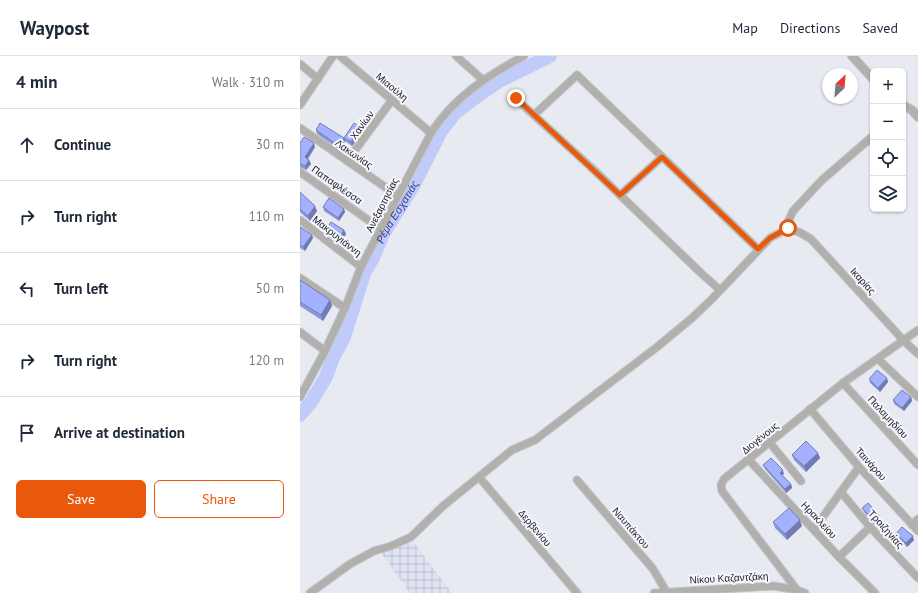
<!DOCTYPE html>
<meta charset="utf-8">
<style>
body{margin:0;font-family:"PT Sans",sans-serif;background:#f6f6f7;color:#1f2937}
.controls{position:absolute;right:12px;top:12px;display:grid;overflow:hidden;border-radius:6px;box-shadow:0 1px 3px #0004}
.controls button{width:36px;height:36px;display:grid;place-items:center;padding:0;border:0;border-bottom:1px solid #e0e1e3;background:#fff;color:#1f2937;font:20px sans-serif}
.compass{position:absolute;left:522px;top:12px;width:36px;height:36px;border-radius:50%;background:#fff;box-shadow:0 1px 3px #0004;rotate:26deg}
.stop{position:absolute;width:12px;height:12px;margin:-9px;border:3px solid #ea580c;border-radius:50%;background:#fff}
.stop.end{background:#ea580c;border-color:#fff;box-shadow:0 1px 4px #0008}
.list{margin:0;padding:0;list-style:none}
h2{display:flex;justify-content:space-between;align-items:center;height:52px;margin:0;padding:0 16px;font-size:17px}
h2 small{font-size:13px;font-weight:400;color:#747a83}
.list li{display:grid;grid-template-columns:26px 1fr auto;gap:12px;align-items:center;box-sizing:border-box;height:72px;padding:0 16px;border-top:1px solid #e0e1e3}
.list b{display:block;font-size:15px;white-space:nowrap}
.list em{font-size:13px;font-style:normal;color:#747a83}
.actions{display:flex;gap:8px;padding:12px 16px}
.actions a{flex:1;padding:9px 0;border:1px solid #ea580c;border-radius:6px;text-align:center;font-size:14px;color:#ea580c}
.actions .main{background:#ea580c;color:#fff}
.icon{flex:none;width:22px;height:22px;fill:none;stroke:currentColor;stroke-width:2;stroke-linecap:round;stroke-linejoin:round}
.map{position:relative;flex:none;width:618px;height:537px;overflow:hidden}
header{display:flex;align-items:center;gap:24px;box-sizing:border-box;height:56px;padding:0 20px;background:#fff;border-bottom:1px solid #e0e1e3}
header strong{font-size:19px}
nav{display:flex;gap:22px;margin-inline-start:auto;font-size:14px}
main{display:flex}
aside{flex:1;background:#fff}
.map>svg:first-child{display:block}
</style>
<header>
<strong>Waypost</strong>
<nav><a>Map</a><a>Directions</a><a>Saved</a></nav>
</header>
<main>
<aside>
<h2>4 min<small>Walk · 310 m</small></h2>
<ul class="list">
<li><svg class="icon" aria-label="ahead" viewBox="0 0 24 24"><path d="M12 20V5M6 11l6-6 6 6"/></svg><div><b>Continue</b></div><em>30 m</em></li>
<li><svg class="icon" aria-label="right" viewBox="0 0 24 24"><path d="M7 20v-9h11M14 6l5 5-5 5"/></svg><div><b>Turn right</b></div><em>110 m</em></li>
<li><svg class="icon" aria-label="left" viewBox="0 0 24 24"><path d="M17 20v-9H6M10 6l-5 5 5 5"/></svg><div><b>Turn left</b></div><em>50 m</em></li>
<li><svg class="icon" aria-label="right" viewBox="0 0 24 24"><path d="M7 20v-9h11M14 6l5 5-5 5"/></svg><div><b>Turn right</b></div><em>120 m</em></li>
<li><svg class="icon" aria-label="arrive" viewBox="0 0 24 24"><path d="M6 21V4h12l-3 4 3 4H6"/></svg><div><b>Arrive at destination</b></div></li>
</ul>
<div class="actions"><a class="main">Save</a><a>Share</a></div>
</aside>
<div class="map">
<svg width="618" height="537" viewBox="0 0 618 537">
<defs>
<pattern id="industrial-grid" width="8" height="8" patternUnits="userSpaceOnUse"><rect width="8" height="8" fill="#dee2f2"/><path d="M0 4h8M4 0v8" fill="none" stroke="#bec1cf"/></pattern>
</defs>
<rect width="100%" height="100%" fill="#e8eaf2"/>
<path fill="url(#industrial-grid)" d="M112,484l40,53h-42l-29,-40z"/>
<g fill="none" stroke-linecap="round" stroke-linejoin="round">
<path stroke="#c1cbfa" stroke-width="14" id="s1" d="M0,359l11,-13 15,-25 7,-19 11,-21 21,-66 8,-13 10,-24 30,-48 28,-55 14,-18 25,-19 19,-13 51,-25"/>
<g stroke="#c3c5cc" stroke-width="9">
<g id="minor">
<path d="M40,0l91,77"/>
<path d="M156,0l27,24"/>
<path d="M0,8l18,15"/>
<path d="M215,42l79,72 108,104 18,16"/>
<path d="M0,49l33,-49"/>
<path d="M234,59l43,-40 181,174"/>
<path d="M0,72l98,68"/>
<path d="M47,105l45,-61"/>
<path d="M0,116l81,57"/>
<path d="M320,139l42,-38"/>
<path d="M0,164l61,47"/>
<path d="M487,173l12,3 12,7 93,102 14,13"/>
<path d="M0,222l45,30"/>
<path d="M0,276l25,19"/>
<path d="M578,303l40,38"/>
<path d="M543,327l75,82"/>
<path d="M0,341l25,-46 20,-43 16,-41 70,-134c22,-35 57,-58 93,-77"/>
<path d="M510,353l49,58 59,64"/>
<path d="M470,387l31,38"/>
<path d="M449,404l90,97 36,36"/>
<path d="M179,421l98,116"/>
<path d="M277,424l76,89 13,22"/>
<path d="M541,436l29,35 48,51"/>
<path d="M612,469l6,-6"/>
<path d="M514,473l45,-62"/>
<path d="M539,501l31,-30"/>
<path d="M497,534l-75,-99 -1,-6 3,-6 119,-96 75,-53"/>
<path d="M10,537l40,-29 24,-13 17,-5 20,-9 32,-31 69,-56 23,-10 122,-93 35,-29 19,-18 59,-62 17,-9 1,-7 5,-11 29,-31 51,-44"/>
<path d="M354,537l120,-7 23,4 8,3"/>
</g>
</g>
<g stroke="#c3c5cc" stroke-width="10">
<g id="tertiary">
<path d="M552,0l21,23"/>
<path d="M603,49l9,5 6,7"/>
</g>
</g>
<use href="#minor" stroke="#b1b0ac" stroke-width="7"/>
<use href="#tertiary" stroke="#b1b0ac" stroke-width="8"/>
</g>
<g fill="#8c98da">
<path d="M16,74l28,8 18,-6 -10,14 -7,-5 -5,9 -23,-16z"/>
<path d="M0,87l15,4 -7,12 1,1 2,4 -5,6 -6,-3z"/>
<path d="M0,136l17,19 -7,10 -10,-9z"/>
<path d="M23,151l21,2 1,3 -6,9 -15,-10z"/>
<path d="M0,171l12,8 1,3 -8,13 -5,-3z"/>
<path d="M25,174h19l2,4 -7,10 -13,-10z"/>
<path d="M0,224l30,20 2,6 -9,15 -23,-15z"/>
<path d="M569,323l19,3 -8,10 -10,-9z"/>
<path d="M611,341l1,4 -8,10 -10,-7 -1,-4z"/>
<path d="M518,397l2,5 -14,14 -12,-12 -2,-5z"/>
<path d="M463,409l21,9 -2,1 9,9 1,4 -6,5 -21,-24z"/>
<path d="M562,452l17,7 1,4 -6,5 -10,-12z"/>
<path d="M473,466l29,4 -15,14 -12,-12z"/>
<path d="M596,478l18,6 -7,7 -10,-10z"/>
</g>
<g fill="#727cb2">
<path d="M61,72l1,4 -10,14 -1,-4z"/>
<path d="M44,82l1,3 -5,9 -1,-4z"/>
<path d="M14,87l1,4 -9,14 -1,-4z"/>
<path d="M9,104l2,4 -5,6 -1,-4z"/>
<path d="M15,150l2,5 -7,10 -2,-5z"/>
<path d="M44,153l1,3 -6,9 -1,-3z"/>
<path d="M44,174l2,4 -7,10 -1,-4z"/>
<path d="M12,179l1,3 -8,13 -2,-4z"/>
<path d="M30,244l2,6 -9,15 -2,-6z"/>
<path d="M587,322l1,4 -8,10 -2,-4z"/>
<path d="M611,341l1,4 -8,10 -2,-3z"/>
<path d="M518,397l2,5 -14,14 -2,-6z"/>
<path d="M483,414l1,4 -3,2 -1,-3z"/>
<path d="M491,428l1,4 -6,5 -1,-4z"/>
<path d="M579,459l1,4 -6,5 -1,-4z"/>
<path d="M500,464l2,6 -15,14 -2,-6z"/>
<path d="M613,480l1,4 -7,7 -1,-4z"/>
</g>
<g fill="#a3b1fe" stroke="#727cb2">
<path d="M20,67l24,15 -5,8 -23,-16z"/>
<path d="M54,67l7,5 -10,14 -7,-4z"/>
<path d="M4,81l10,6 -9,14 4,3 -4,6 -5,-2v-21z"/>
<path d="M0,136l15,14 -7,10 -8,-7z"/>
<path d="M29,142l15,11 -6,9 -15,-11z"/>
<path d="M31,166l13,8 -6,10 -13,-10z"/>
<path d="M0,171l12,8 -9,12 -3,-2z"/>
<path d="M0,224l30,20 -9,15 -21,-13z"/>
<path d="M577,314l10,8 -9,10 -9,-9z"/>
<path d="M602,334l9,7 -9,11 -9,-8z"/>
<path d="M506,385l12,12 -14,13 -12,-11z"/>
<path d="M471,402l12,12 -3,3 11,11 -6,5 -22,-24z"/>
<path d="M568,447l11,12 -6,5 -11,-12z"/>
<path d="M489,452l11,12 -15,14 -12,-12z"/>
<path d="M602,471l11,9 -7,7 -10,-9z"/>
</g>
<g fill="none" stroke-linecap="round" stroke-linejoin="round">
<path stroke="#ea580c" stroke-width="5" d="M216,42l104,97 42,-38 96,92 12,-11 18,-10"/>
</g>
<g text-anchor="middle" dominant-baseline="central" stroke-width="4" stroke-linejoin="round" paint-order="stroke">
<g font-size="10" fill="#1d1d20" stroke="#f6f7fe">
<text transform="translate(92 31) rotate(40)">Μιαούλη</text>
<text transform="translate(62 69) rotate(-54)">Χανίων</text>
<text transform="translate(54 98) rotate(35)">Λακωνίας</text>
<text transform="translate(37 129) rotate(35)">Παπαφλέσσα</text>
<text transform="translate(82 149) rotate(-63)">Ανεξαρτησίας</text>
<text transform="translate(37 180) rotate(38)">Μακρυγιάννη</text>
<text transform="translate(563 225) rotate(48)">Ικαρίας</text>
<text transform="translate(588 361) rotate(47)">Παλαμηδίου</text>
<text transform="translate(460 382) rotate(-39)">Διογένους</text>
<text transform="translate(571 408) rotate(48)">Ταινάρου</text>
<text transform="translate(519 464) rotate(47)">Ηρακλείου</text>
<text transform="translate(235 472) rotate(50)">Δερβενίου</text>
<text transform="translate(331 472) rotate(49)">Ναυπάκτου</text>
<text transform="translate(586 473) rotate(48)">Τροιζηνίας</text>
<text transform="translate(429 522) rotate(-3)">Νίκου Καζαντζάκη</text>
</g>
<g font-size="11" font-style="italic" fill="#3a4098" stroke="#f6f7fe">
<text stroke="none"><textPath href="#s1" startOffset="227">Ρέμα Εσχατιάς</textPath></text>
</g>
</g>
</svg>
<div class="controls">
<button>+</button>
<button>−</button>
<button><svg class="icon" aria-label="locate" viewBox="0 0 24 24"><circle cx="12" cy="12" r="6"/><path d="M12 2v4M12 18v4M2 12h4M18 12h4"/></svg></button>
<button><svg class="icon" aria-label="layers" viewBox="0 0 24 24"><path d="M12 4l9 5-9 5-9-5zM3 14l9 5 9-5"/></svg></button>
</div>
<svg class="compass" viewBox="-18 -18 36 36"><path d="M0-13l5 13h-10z" fill="#e53935"/><path d="M0 13l5-13h-10z" fill="#747a83"/></svg>
<div class="stop" style="left:488px;top:172px"></div>
<div class="stop end" style="left:216px;top:42px"></div>
</div>
</main>
